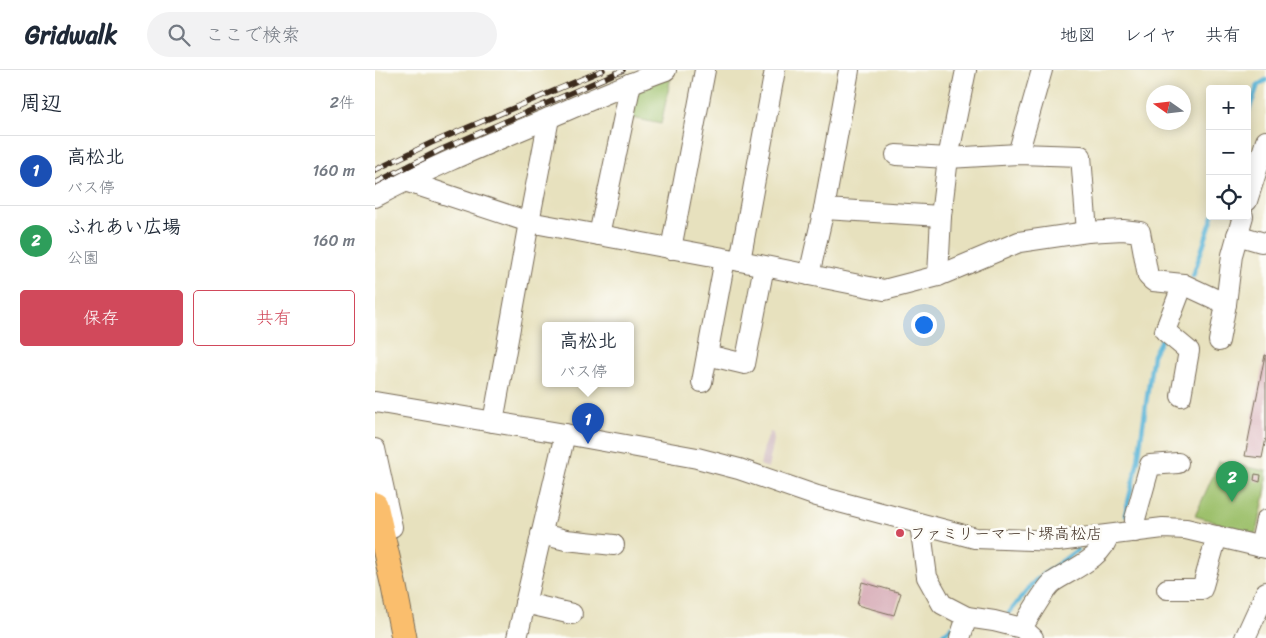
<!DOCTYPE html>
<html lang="ja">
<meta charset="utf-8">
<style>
body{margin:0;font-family:Sriracha,"Klee One",sans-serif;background:#f2f2f3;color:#1f2937}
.controls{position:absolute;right:15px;top:15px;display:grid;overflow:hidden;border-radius:5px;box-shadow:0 2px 12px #0003}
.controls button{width:45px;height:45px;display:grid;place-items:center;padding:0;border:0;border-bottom:1px solid #e0e1e3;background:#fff;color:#1f2937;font:25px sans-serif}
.compass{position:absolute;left:771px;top:15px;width:45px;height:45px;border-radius:50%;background:#fff;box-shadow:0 2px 12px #0003;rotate:284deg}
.you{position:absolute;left:548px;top:254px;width:18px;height:18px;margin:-12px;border:4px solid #fff;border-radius:50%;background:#1a73e8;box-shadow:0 0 0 8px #1a73e833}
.badge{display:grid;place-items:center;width:32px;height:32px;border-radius:50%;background:#d1495b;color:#fff;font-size:16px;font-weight:700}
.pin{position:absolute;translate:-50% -41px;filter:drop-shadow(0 1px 2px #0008)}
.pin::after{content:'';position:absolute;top:26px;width:18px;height:15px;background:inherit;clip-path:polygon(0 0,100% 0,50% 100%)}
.popup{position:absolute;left:167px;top:252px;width:92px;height:65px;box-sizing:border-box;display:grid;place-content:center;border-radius:5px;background:#fff;filter:drop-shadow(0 1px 4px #0005);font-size:16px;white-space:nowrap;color:#747a83}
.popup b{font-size:19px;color:#1f2937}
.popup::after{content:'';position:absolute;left:50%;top:100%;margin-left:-10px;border:10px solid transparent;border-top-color:#fff}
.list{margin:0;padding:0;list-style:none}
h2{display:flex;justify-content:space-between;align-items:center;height:65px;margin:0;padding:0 20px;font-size:21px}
h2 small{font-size:16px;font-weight:400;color:#747a83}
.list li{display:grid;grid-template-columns:32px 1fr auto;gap:15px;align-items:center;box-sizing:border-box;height:70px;padding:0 20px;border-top:1px solid #e0e1e3}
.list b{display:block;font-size:19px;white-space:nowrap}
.list p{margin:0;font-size:16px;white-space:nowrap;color:#747a83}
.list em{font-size:16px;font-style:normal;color:#747a83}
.actions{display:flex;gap:10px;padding:15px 20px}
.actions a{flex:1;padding:11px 0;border:1px solid #d1495b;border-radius:5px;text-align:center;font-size:18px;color:#d1495b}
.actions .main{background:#d1495b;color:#fff}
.icon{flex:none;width:28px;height:28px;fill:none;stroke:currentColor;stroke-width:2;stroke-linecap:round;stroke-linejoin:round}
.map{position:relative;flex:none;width:891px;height:568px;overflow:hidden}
header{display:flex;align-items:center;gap:30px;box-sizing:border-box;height:70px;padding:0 25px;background:#fff;border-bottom:1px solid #e0e1e3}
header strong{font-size:24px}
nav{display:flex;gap:28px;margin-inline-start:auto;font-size:18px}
.search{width:350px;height:45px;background:#f2f2f3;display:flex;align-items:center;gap:12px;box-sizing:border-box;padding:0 18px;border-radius:28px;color:#747a83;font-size:19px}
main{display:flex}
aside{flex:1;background:#fff}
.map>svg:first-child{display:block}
</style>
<header>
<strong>Gridwalk</strong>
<div class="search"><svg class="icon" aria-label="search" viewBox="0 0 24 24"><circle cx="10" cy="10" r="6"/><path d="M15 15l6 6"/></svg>ここで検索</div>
<nav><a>地図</a><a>レイヤ</a><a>共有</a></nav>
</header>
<main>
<aside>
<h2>周辺<small>2件</small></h2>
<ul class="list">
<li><span class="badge" style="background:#1a4fb4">1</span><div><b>高松北</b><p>バス停</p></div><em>160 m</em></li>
<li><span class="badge" style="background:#2e9e5b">2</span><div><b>ふれあい広場</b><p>公園</p></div><em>160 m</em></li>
</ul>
<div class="actions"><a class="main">保存</a><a>共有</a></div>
</aside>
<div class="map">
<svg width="891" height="568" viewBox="0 0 891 568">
<rect width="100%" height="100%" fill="#fdfcf7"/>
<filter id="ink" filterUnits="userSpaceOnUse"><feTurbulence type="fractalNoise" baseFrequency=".02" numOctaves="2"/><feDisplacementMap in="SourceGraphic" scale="10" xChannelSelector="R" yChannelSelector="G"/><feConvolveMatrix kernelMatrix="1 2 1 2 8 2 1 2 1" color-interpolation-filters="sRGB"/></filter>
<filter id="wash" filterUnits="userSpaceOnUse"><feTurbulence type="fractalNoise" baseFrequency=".0096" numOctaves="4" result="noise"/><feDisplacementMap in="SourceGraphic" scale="20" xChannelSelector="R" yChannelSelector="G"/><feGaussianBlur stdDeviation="1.12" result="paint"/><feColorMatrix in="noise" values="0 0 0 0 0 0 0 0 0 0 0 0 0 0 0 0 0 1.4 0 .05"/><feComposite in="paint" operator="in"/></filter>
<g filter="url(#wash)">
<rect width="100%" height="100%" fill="#e7e1be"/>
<path fill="#d2bec2" d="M395,362l3,1 1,7 -6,28 -8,-3 5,-22z"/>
<g fill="#9cc06a" stroke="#6c7544">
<path d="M296,7l-10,47 -33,-7 9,-28z"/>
<path d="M844,391l47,10v17l-8,40 -3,6 -60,-18 21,-47z"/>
</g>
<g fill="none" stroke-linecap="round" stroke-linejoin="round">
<g stroke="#59b4d7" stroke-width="4.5">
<path d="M872,46l11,-31 8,-5"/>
<path d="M818,206l20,-60"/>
<path d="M750,445l13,-55 15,-105 8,-15"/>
<path d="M634,543l26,-32 42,-31"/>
<path d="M563,568l14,-11"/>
</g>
</g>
<g id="blocks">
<g fill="#d09eac">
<path d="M890,285h1v83l-4,20 -17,-2z"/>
<path d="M880,404l6,1 -1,7 -6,-2z"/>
<path d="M487,512l39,11 -7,22 -37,-10z"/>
</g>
</g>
</g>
<g filter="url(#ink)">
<use href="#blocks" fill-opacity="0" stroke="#776a56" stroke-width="1"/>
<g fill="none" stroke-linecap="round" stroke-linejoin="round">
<g stroke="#776a56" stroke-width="22">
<g id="minor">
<path d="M643,84l24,-84"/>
<path d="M521,85l52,3 70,-4 63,2 6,76"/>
<path d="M30,111l124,41 211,39 144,29 54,-14 81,-34 68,-10 36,-2 17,2 8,44 5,5 30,3 43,20"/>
<path d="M0,127c56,-30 115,-54 174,-79 39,-17 77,-34 117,-48"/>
<path d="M872,131l19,-60"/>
<path d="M449,139l117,7"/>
<path d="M224,165l32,-152"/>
<path d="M862,165l24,7"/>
<path d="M296,179l34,-179"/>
<path d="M365,191l35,-191"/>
<path d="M434,205l15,-66 25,-139"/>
<path d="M563,206l3,-60 7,-58 18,-88"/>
<path d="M844,271l7,-37 6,-49 11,-39"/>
<path d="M332,285l38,9 19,-98"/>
<path d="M327,312l23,-123"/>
<path d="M806,326l8,-45 -24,-20 18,-47"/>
<path d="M0,332l190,32 132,24 42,11 78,27 158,42 83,3 105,-13 23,1 80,19"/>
<path d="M118,352l36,-200 20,-104"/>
<path d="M0,379l17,78"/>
<path d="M545,454l7,53 15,27 25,13 27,4 28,7 11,10"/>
<path d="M760,462v-13l15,-54 28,-2"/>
<path d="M166,464l25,6 48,5"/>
<path d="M885,477l6,-27"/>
<path d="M792,519h35l15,-53"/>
<path d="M150,533l47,11"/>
<path d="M647,558c6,-10 24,-41 31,-46 16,-11 52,-25 55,-47"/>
<path d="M142,568l48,-204"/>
<path d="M585,568l7,-21"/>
<path d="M870,568l21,-46"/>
</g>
</g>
<g stroke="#776a56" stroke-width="27">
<path id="major" d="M0,435l19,82 10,51"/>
</g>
<use href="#minor" stroke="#fff" stroke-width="20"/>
<use href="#major" stroke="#fabe6d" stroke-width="25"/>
<g stroke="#3b2a1e" stroke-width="5.5">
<g id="rail">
<path d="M0,100l56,-27 172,-73"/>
<path d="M0,113l65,-33 183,-80"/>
</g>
</g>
<use href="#rail" stroke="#fdfcf7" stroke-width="4" stroke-dasharray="11" stroke-linecap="butt"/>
</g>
</g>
<circle fill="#d1495b" stroke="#fdfcf7" stroke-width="2" cx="525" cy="463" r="5"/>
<g text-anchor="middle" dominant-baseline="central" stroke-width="5" stroke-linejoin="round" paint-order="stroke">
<g font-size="16" fill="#3b2a1e" stroke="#fdfcf7" text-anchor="start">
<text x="535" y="463">ファミリーマート堺高松店</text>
</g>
</g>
</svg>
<div class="controls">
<button>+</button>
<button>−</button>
<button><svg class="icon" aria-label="locate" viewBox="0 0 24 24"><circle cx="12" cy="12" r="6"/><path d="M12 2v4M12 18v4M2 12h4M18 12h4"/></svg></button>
</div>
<svg class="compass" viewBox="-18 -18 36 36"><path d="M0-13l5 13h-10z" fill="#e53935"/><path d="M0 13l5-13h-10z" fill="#747a83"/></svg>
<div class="you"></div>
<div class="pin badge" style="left:213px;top:374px;background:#1a4fb4">1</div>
<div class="popup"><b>高松北</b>バス停</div>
<div class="pin badge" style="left:857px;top:432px;background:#2e9e5b">2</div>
</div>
</main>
